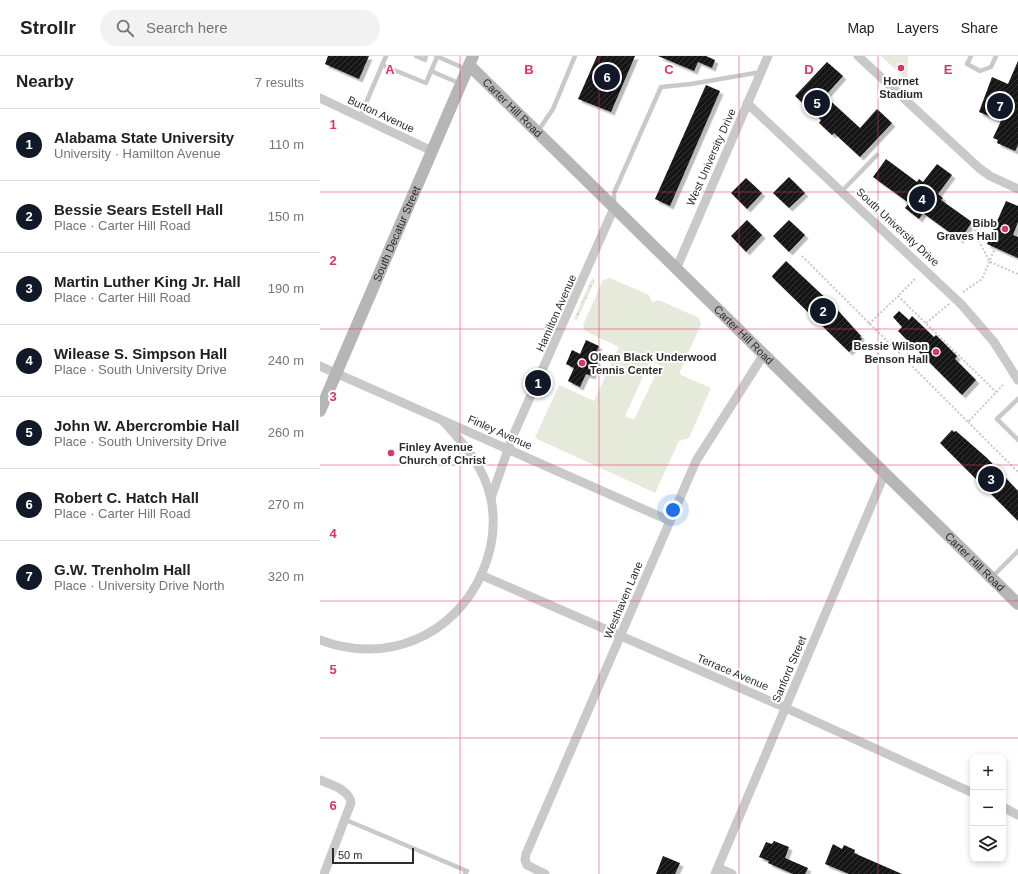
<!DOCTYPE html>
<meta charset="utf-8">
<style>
body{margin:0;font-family:Arial,sans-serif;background:#f2f2f2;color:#202124}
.controls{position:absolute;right:12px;bottom:12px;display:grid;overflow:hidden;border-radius:8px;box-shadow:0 2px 6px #0003}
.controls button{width:36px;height:36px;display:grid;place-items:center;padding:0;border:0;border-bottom:1px solid #e0e0e0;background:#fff;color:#202124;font:20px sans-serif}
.scale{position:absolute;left:12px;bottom:10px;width:82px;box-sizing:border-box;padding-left:4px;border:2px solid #2c2c2c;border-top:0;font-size:11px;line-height:14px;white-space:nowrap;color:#2c2c2c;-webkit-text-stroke:3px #fff;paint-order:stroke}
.you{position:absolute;left:353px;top:454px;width:14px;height:14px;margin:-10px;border:3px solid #fff;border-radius:50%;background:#1a73e8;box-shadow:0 0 0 6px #1a73e833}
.badge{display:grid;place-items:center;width:26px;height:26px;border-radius:50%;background:#111827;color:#fff;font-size:13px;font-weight:700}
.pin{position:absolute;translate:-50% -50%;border:2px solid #fff;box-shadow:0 1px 4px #0006}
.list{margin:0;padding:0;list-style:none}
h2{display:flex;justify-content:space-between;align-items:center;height:52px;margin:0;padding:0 16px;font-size:17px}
h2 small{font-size:13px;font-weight:400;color:#757577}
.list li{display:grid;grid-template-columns:26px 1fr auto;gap:12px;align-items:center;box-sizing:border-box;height:72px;padding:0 16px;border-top:1px solid #e0e0e0}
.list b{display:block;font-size:15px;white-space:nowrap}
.list p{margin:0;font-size:13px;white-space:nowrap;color:#757577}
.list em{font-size:13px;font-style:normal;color:#757577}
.icon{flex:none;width:22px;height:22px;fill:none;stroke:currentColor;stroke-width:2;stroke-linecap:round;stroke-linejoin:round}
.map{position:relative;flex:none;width:698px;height:818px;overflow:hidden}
header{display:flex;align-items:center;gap:24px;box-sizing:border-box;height:56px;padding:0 20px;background:#fff;border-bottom:1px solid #e0e0e0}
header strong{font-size:19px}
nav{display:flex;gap:22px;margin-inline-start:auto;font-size:14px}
.search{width:280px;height:36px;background:#f2f2f2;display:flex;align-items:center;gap:10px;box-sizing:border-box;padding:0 14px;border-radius:22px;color:#757577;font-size:15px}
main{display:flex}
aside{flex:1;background:#fff}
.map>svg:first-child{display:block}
</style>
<header>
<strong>Strollr</strong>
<div class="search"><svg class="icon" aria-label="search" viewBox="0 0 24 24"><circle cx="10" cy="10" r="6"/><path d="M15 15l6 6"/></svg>Search here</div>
<nav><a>Map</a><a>Layers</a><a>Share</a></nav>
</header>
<main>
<aside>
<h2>Nearby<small>7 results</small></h2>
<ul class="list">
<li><span class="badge">1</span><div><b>Alabama State University</b><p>University · Hamilton Avenue</p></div><em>110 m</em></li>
<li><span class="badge">2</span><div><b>Bessie Sears Estell Hall</b><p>Place · Carter Hill Road</p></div><em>150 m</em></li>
<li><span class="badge">3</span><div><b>Martin Luther King Jr. Hall</b><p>Place · Carter Hill Road</p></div><em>190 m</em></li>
<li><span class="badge">4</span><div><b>Wilease S. Simpson Hall</b><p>Place · South University Drive</p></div><em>240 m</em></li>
<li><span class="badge">5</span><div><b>John W. Abercrombie Hall</b><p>Place · South University Drive</p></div><em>260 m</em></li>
<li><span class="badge">6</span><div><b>Robert C. Hatch Hall</b><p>Place · Carter Hill Road</p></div><em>270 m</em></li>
<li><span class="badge">7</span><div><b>G.W. Trenholm Hall</b><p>Place · University Drive North</p></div><em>320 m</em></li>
</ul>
</aside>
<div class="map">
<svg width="698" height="818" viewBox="0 0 698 818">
<defs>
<pattern id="grass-dots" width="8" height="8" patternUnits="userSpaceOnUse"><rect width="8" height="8" fill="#e6eada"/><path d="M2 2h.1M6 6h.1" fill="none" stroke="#c5c9bb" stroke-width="1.8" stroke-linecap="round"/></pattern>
<pattern id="building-hatch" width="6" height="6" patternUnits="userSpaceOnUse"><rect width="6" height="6" fill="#131313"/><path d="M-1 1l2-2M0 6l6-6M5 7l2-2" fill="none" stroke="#363636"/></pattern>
<filter id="shadow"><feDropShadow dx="3.5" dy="3.5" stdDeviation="0" flood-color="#0004"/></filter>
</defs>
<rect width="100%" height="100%" fill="#fff"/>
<path fill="url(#grass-dots)" d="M272,222l3,2 -18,40 -3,-1z"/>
<g fill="#e6eada" fill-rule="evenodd">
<path d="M561,0h27l-1,24z"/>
<path d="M290,222l39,17 3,7 7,-2 40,18 2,6 -22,50 32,14 -22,50 -10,3 -24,52 -120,-55 24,-53 35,16 25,-54 -34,-16 -2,-6 20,-45zM330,305l10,4 -26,55 -9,-4z"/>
</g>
<g fill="url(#building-hatch)" filter="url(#shadow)">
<path d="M8,0h41l-10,23 -34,-15z"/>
<path d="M277,0h38l-24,56 -33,-13z"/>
<path d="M338,0h48l9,4 -3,8 -14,-6 -4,9z"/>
<path d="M698,5v84l-3,6 -18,-8 1,-3 -5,-2 8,-17 -22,-9 13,-35 16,7z"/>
<path d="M507,6l16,14 -18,20 35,32 17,-19 15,14 -32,34 -26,-24 -2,2 -13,-12 2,-3 -26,-24z"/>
<path d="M386,29l14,6 -50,115 -15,-7z"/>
<path d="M566,103l31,23 2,-3 4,3 14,-18 15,11 -14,19 5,4 -2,2 31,22 -12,18 -37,-27 -4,6 -14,-11 4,-5 -36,-26z"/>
<path d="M469,121l16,16 -16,15 -16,-15z"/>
<path d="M426,122l16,15 -15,16 -16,-16z"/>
<path d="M686,145l12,5v16l-5,13 5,2v21l-31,-14z"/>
<path d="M427,164l15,15 -16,17 -15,-16z"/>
<path d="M469,164l16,15 -16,17 -16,-16z"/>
<path d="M466,205l47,44 28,31 -1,1 2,2 -13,13 -76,-74 -1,-2z"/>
<path d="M579,255l10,9 3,-4 22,21 2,-2 21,21 -2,3 21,21 -14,15 -64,-64 4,-4 -9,-10z"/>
<path d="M266,284l13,6 -6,14 5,2 -6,14 -6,-2 -6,13 -12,-6 6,-13 -8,-4 6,-14 8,4z"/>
<path d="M632,374l2,2 2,-1 31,27 31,33v30l-78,-78z"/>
<path d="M454,785l15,6 -4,11 23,10 -3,6h-12l-25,-11 1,-2 -10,-4 7,-15 6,2z"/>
<path d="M513,788l9,5 2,-4 11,5 -1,3 48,21h-53l-24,-10z"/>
<path d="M343,800l17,7 -5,11h-19z"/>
</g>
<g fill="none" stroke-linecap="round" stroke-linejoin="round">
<g stroke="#c9c9c9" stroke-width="2" stroke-dasharray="2 2" stroke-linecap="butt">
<path d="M652,166l7,19 11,21 28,12"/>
<path d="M482,200l166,166 35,-37"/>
<path d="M595,223l-17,17 98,96"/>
<path d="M643,236l19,-13 13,-31"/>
<path d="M606,267l23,-19"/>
<path d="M549,268l29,-28"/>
<path d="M648,366l50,50"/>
</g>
<g stroke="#c9c9c9" stroke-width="4.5">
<path d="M96,0l9,4 1,-4"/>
<path d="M116,0l30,13"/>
<path d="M651,0l-4,8 13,7 11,-4 5,-11"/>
<path d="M62,9l44,18 11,-26"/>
<path d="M111,15l30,13"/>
<path d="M40,61l26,-61"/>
<path d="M218,75l15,-22 22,-53"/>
<path d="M522,135l35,-36"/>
<path d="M294,148v-11l47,-106 30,-3 70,-12"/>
<path d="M698,343l-21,20 21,21"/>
<path d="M672,521l26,-26"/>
<path d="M26,764l121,51 -2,3"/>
</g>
<g stroke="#c9c9c9" stroke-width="9">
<path d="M538,0l121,112 11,8 28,13"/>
<path d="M0,42l112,53"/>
<path d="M427,47l214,201 33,38 24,38"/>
<path d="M357,211l91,-211"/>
<path d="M0,310l350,155"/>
<path d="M171,442l21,-60 102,-230"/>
<path d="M161,519l305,133 187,85"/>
<path d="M0,584c65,25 134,-3 162,-67 10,-23 14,-49 9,-74 -7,-32 -26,-54 -47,-77"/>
<path d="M0,724c10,4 30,10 31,23l-27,71"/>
<path d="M683,751l15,8"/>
<path d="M398,812l14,6"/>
<path d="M225,818l-18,-9 -2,-5 1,-6 170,-393 68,-107"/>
<path d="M395,818l170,-401"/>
</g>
<g stroke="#b6b6b6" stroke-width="12">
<path id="s1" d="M149,9l549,539"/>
<path id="s2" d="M0,355l153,-355"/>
</g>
</g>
<path fill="none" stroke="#dc3665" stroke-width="1" stroke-opacity="0.55" d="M140,0v818M279,0v818M419,0v818M558,0v818M0,136h698M0,273h698M0,409h698M0,545h698M0,682h698"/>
<g fill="#dc3665" stroke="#fff" stroke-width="1.5">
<circle cx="581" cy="12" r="4"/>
<circle cx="685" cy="173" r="4"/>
<circle cx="616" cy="296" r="4"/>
<circle cx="262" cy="307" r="4"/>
<circle cx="71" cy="397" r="4"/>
</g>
<g text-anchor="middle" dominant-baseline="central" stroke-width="4" stroke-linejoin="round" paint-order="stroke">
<g font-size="11" font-weight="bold" fill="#2c2c2c" stroke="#fff" text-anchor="end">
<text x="581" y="25" text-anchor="middle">Hornet<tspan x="581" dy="13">Stadium</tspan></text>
<text x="677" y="167">Bibb<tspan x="677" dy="13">Graves Hall</tspan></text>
<text x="608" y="290">Bessie Wilson<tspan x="608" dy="13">Benson Hall</tspan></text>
<text x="270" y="301" text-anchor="start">Olean Black Underwood<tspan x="270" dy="13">Tennis Center</tspan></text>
<text x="79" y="391" text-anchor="start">Finley Avenue<tspan x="79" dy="13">Church of Christ</tspan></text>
</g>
<g font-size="11" fill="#2c2c2c" stroke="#fff">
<text stroke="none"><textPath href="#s1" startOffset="61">Carter Hill Road</textPath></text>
<text transform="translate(61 58) rotate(25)">Burton Avenue</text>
<text transform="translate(391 101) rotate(-66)">West University Drive</text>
<text transform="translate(578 171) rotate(43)">South University Drive</text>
<text stroke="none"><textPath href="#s2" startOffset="193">South Decatur Street</textPath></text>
<text transform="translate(236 257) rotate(-66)">Hamilton Avenue</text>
<text stroke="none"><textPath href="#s1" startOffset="385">Carter Hill Road</textPath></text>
<text transform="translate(180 376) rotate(24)">Finley Avenue</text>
<text stroke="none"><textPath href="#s1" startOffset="709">Carter Hill Road</textPath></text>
<text transform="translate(303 544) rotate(-67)">Westhaven Lane</text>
<text transform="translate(469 613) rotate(-67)">Sanford Street</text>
<text transform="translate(413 616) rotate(23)">Terrace Avenue</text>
</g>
</g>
<g font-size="13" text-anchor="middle" font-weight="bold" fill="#dc3665" stroke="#fff" stroke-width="4" stroke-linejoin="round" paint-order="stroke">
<text x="70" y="18">A</text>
<text x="209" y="18">B</text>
<text x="349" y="18">C</text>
<text x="489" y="18">D</text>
<text x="628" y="18">E</text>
<text x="13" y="73">1</text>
<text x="13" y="209">2</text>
<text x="13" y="345">3</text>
<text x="13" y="482">4</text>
<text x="13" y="618">5</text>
<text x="13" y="754">6</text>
</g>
</svg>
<div class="controls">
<button>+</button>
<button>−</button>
<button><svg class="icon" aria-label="layers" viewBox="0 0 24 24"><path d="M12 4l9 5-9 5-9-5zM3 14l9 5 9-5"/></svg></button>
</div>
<div class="scale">50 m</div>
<div class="you"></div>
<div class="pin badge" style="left:218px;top:327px">1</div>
<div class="pin badge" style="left:503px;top:255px">2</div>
<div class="pin badge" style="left:671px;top:423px">3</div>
<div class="pin badge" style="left:602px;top:143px">4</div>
<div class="pin badge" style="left:497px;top:47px">5</div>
<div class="pin badge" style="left:287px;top:21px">6</div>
<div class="pin badge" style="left:680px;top:50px">7</div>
</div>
</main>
